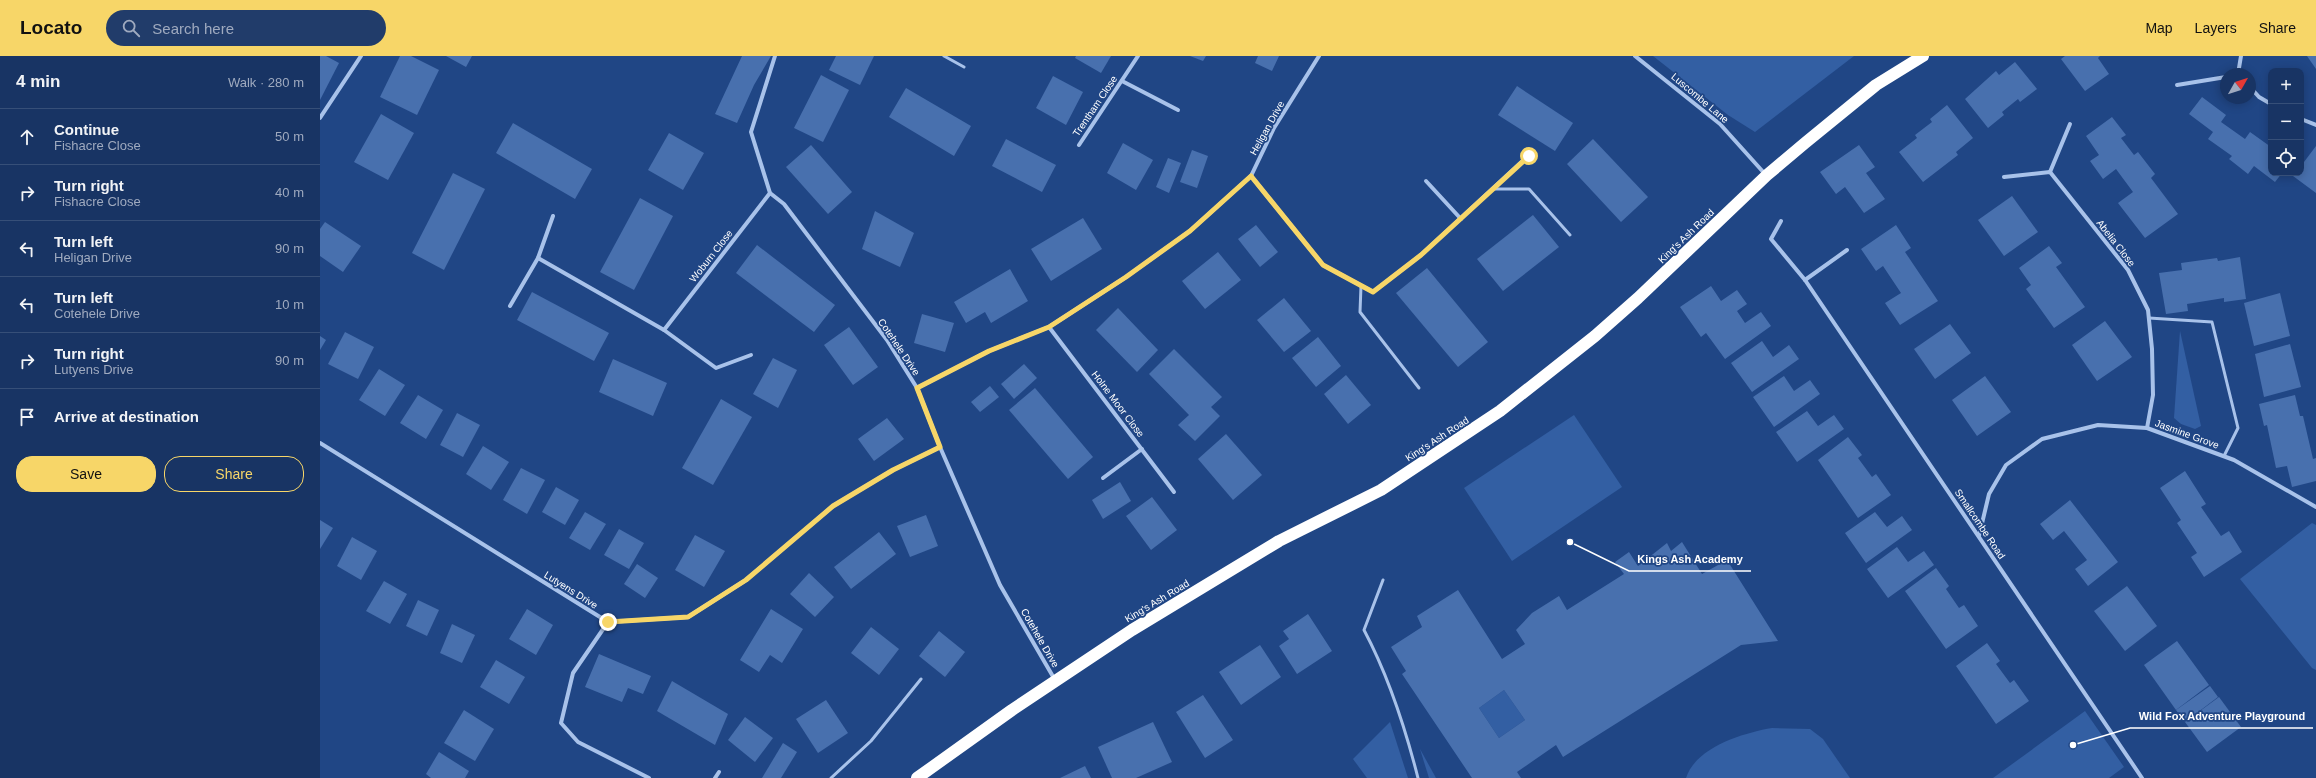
<!DOCTYPE html>
<meta charset="utf-8">
<style>
body{margin:0;font-family:Arial,sans-serif;background:#213c6a;color:#f1f3f6}
.controls{position:absolute;right:12px;top:12px;display:grid;overflow:hidden;border-radius:8px;box-shadow:0 2px 10px #0003}
.controls button{width:36px;height:36px;display:grid;place-items:center;padding:0;border:0;border-bottom:1px solid #364f78;background:#183464;color:#f1f3f6;font:20px sans-serif}
.compass{position:absolute;left:1900px;top:12px;width:36px;height:36px;border-radius:50%;background:#183464;box-shadow:0 2px 10px #0003;rotate:51deg}
.stop{position:absolute;width:12px;height:12px;margin:-9px;border:3px solid #f7d668;border-radius:50%;background:#fff}
.stop.end{background:#f7d668;border-color:#fff;box-shadow:0 1px 4px #0008}
.list{margin:0;padding:0;list-style:none}
h2{display:flex;justify-content:space-between;align-items:center;height:52px;margin:0;padding:0 16px;font-size:17px}
h2 small{font-size:13px;font-weight:400;color:#9faabf}
.list li{display:grid;grid-template-columns:26px 1fr auto;gap:12px;align-items:center;box-sizing:border-box;height:56px;padding:0 16px;border-top:1px solid #364f78}
.list b{display:block;font-size:15px;white-space:nowrap}
.list p{margin:0;font-size:13px;white-space:nowrap;color:#9faabf}
.list em{font-size:13px;font-style:normal;color:#9faabf}
.actions{display:flex;gap:8px;padding:12px 16px}
.actions a{flex:1;padding:9px 0;border:1px solid #f7d668;border-radius:16px;text-align:center;font-size:14px;color:#f7d668}
.actions .main{background:#f7d668;color:#111}
.icon{flex:none;width:22px;height:22px;fill:none;stroke:currentColor;stroke-width:2;stroke-linecap:round;stroke-linejoin:round}
.map{position:relative;flex:none;width:1996px;height:722px;overflow:hidden}
header{display:flex;align-items:center;gap:24px;box-sizing:border-box;height:56px;padding:0 20px;background:#f7d668;color:#111}
header strong{font-size:19px}
nav{display:flex;gap:22px;margin-inline-start:auto;font-size:14px}
.search{width:280px;height:36px;background:#213c6a;display:flex;align-items:center;gap:10px;box-sizing:border-box;padding:0 14px;border-radius:22px;color:#9faabf;font-size:15px}
main{display:flex}
aside{flex:1;background:#183464}
.map>svg:first-child{display:block}
</style>
<header>
<strong>Locato</strong>
<div class="search"><svg class="icon" aria-label="search" viewBox="0 0 24 24"><circle cx="10" cy="10" r="6"/><path d="M15 15l6 6"/></svg>Search here</div>
<nav><a>Map</a><a>Layers</a><a>Share</a></nav>
</header>
<main>
<aside>
<h2>4 min<small>Walk · 280 m</small></h2>
<ul class="list">
<li><svg class="icon" aria-label="ahead" viewBox="0 0 24 24"><path d="M12 20V5M6 11l6-6 6 6"/></svg><div><b>Continue</b><p>Fishacre Close</p></div><em>50 m</em></li>
<li><svg class="icon" aria-label="right" viewBox="0 0 24 24"><path d="M7 20v-9h11M14 6l5 5-5 5"/></svg><div><b>Turn right</b><p>Fishacre Close</p></div><em>40 m</em></li>
<li><svg class="icon" aria-label="left" viewBox="0 0 24 24"><path d="M17 20v-9H6M10 6l-5 5 5 5"/></svg><div><b>Turn left</b><p>Heligan Drive</p></div><em>90 m</em></li>
<li><svg class="icon" aria-label="left" viewBox="0 0 24 24"><path d="M17 20v-9H6M10 6l-5 5 5 5"/></svg><div><b>Turn left</b><p>Cotehele Drive</p></div><em>10 m</em></li>
<li><svg class="icon" aria-label="right" viewBox="0 0 24 24"><path d="M7 20v-9h11M14 6l5 5-5 5"/></svg><div><b>Turn right</b><p>Lutyens Drive</p></div><em>90 m</em></li>
<li><svg class="icon" aria-label="arrive" viewBox="0 0 24 24"><path d="M6 21V4h12l-3 4 3 4H6"/></svg><div><b>Arrive at destination</b></div></li>
</ul>
<div class="actions"><a class="main">Save</a><a>Share</a></div>
</aside>
<div class="map">
<svg width="1996" height="722" viewBox="0 0 1996 722">
<rect width="100%" height="100%" fill="#204685"/>
<g fill="#335fa3">
<path d="M1333,0h201l-99,76 -27,-17z"/>
<path d="M1860,275l21,95 -6,3 -14,-5 -7,-6z"/>
<path d="M1254,359l48,72 -110,74 -48,-73z"/>
<path d="M1992,467l4,2v145l-4,-2 -72,-89z"/>
<path d="M1184,634l21,30 -26,18 -20,-30z"/>
<path d="M1765,655l39,56 -15,11h-116z"/>
<path d="M1070,666l18,56h-41l-14,-19z"/>
<path d="M1452,672l38,1 13,10 27,39h-164c10,-31 57,-45 86,-50z"/>
<path d="M1100,693l16,29h-7z"/>
</g>
<g fill="#4870ae" fill-rule="evenodd">
<path d="M0,0h6l13,7 -19,37z"/>
<path d="M80,0h11l28,14 -22,45 -37,-18z"/>
<path d="M126,0h26l-6,11z"/>
<path d="M422,0h29l-17,29 -17,38 -22,-9z"/>
<path d="M516,0h38l-14,29 -31,-15z"/>
<path d="M756,0h35l-10,17 -26,-15z"/>
<path d="M870,0h16l-3,5z"/>
<path d="M938,0h21l-7,15 -17,-8z"/>
<path d="M1745,0h35l-2,2 11,16 -24,17 -24,-32z"/>
<path d="M1987,0h9v13z"/>
<path d="M1695,6l22,27 -17,13 -2,-3 -16,13 2,3 -16,13 -23,-29 31,-28 3,4z"/>
<path d="M501,19l28,15 -26,52 -29,-14z"/>
<path d="M733,20l30,16 -17,33 -30,-17z"/>
<path d="M1197,30l56,37 -18,28 -57,-36z"/>
<path d="M586,32l65,38 -17,30 -65,-39z"/>
<path d="M1882,41l24,18 -5,7 24,17 5,-7 21,15v26h11l-7,9 -21,-16 -6,8 -19,-15 3,-3 -24,-17 5,-7 -24,-18z"/>
<path d="M1627,49l26,33 -17,14 2,3 -35,27 -24,-30 18,-14 -2,-3 17,-13 -2,-3z"/>
<path d="M61,58l33,19 -26,47 -34,-18z"/>
<path d="M1792,61l14,18 -5,3 13,17 4,-3 17,22 -4,4 27,36 -33,24 -27,-35 15,-11 -17,-23 -13,10 -13,-18 9,-6 -13,-19z"/>
<path d="M193,67l79,46 -17,30 -79,-46z"/>
<path d="M349,77l35,20 -21,37 -35,-20z"/>
<path d="M686,83l50,26 -14,27 -50,-26z"/>
<path d="M1273,83l55,58 -27,25 -54,-58z"/>
<path d="M803,87l30,17 -17,30 -29,-17z"/>
<path d="M491,89l41,47 -24,22 -42,-47z"/>
<path d="M1539,89l16,22 -9,6 19,26 -21,14 -19,-26 -9,7 -16,-22z"/>
<path d="M1996,90v47l-23,-17 3,-3h5v-7z"/>
<path d="M872,94l16,6 -11,32 -17,-6z"/>
<path d="M848,102l13,5 -12,30 -13,-6z"/>
<path d="M133,117l32,16 -41,81 -32,-17z"/>
<path d="M1692,140l26,36 -34,24 -26,-36z"/>
<path d="M320,142l33,18 -39,74 -34,-18z"/>
<path d="M555,155l39,22 -14,34 -38,-18z"/>
<path d="M1213,159l26,32 -56,44 -26,-32z"/>
<path d="M763,162l19,31 -51,32 -20,-32z"/>
<path d="M5,166l36,24 -18,26 -23,-16v-27z"/>
<path d="M936,169l22,27 -18,15 -22,-28z"/>
<path d="M1576,169l15,23 -6,4 33,49 -38,24 -15,-22 16,-10 -18,-27 -7,5 -15,-22z"/>
<path d="M437,189l78,60 -21,27 -78,-59z"/>
<path d="M1729,190l13,17 -6,4 29,40 -31,21 -28,-39 5,-4 -12,-17z"/>
<path d="M898,196l23,28 -36,29 -23,-28z"/>
<path d="M1920,201l6,42 -22,3v-4l-37,6 1,7 -22,3 -7,-41 23,-3 -1,-7 36,-5 1,3z"/>
<path d="M1107,212l61,74 -30,25 -62,-74z"/>
<path d="M690,213l18,32 -37,22 -6,-11 -19,11 -12,-21z"/>
<path d="M1391,230l10,15 16,-11 10,14 -10,7 8,12 16,-11 10,14 -46,33 -19,-26 -5,4 -21,-30z"/>
<path d="M212,236l77,41 -15,28 -77,-41z"/>
<path d="M1960,237l10,43 -36,10 -10,-43z"/>
<path d="M964,242l27,33 -27,21 -27,-32z"/>
<path d="M798,252l40,42 -21,22 -41,-42z"/>
<path d="M602,258l32,9 -9,29 -31,-9z"/>
<path d="M1785,265l27,36 -35,24 -25,-36z"/>
<path d="M1630,268l21,29 -36,26 -21,-30z"/>
<path d="M529,271l29,40 -25,18 -29,-40z"/>
<path d="M25,276l29,15 -16,32 -30,-15z"/>
<path d="M0,280l6,4 -6,10z"/>
<path d="M998,281l23,29 -25,21 -24,-29z"/>
<path d="M1442,285l11,16 16,-12 10,14 -47,33 -21,-29z"/>
<path d="M1970,288l11,43 -37,10 -9,-43z"/>
<path d="M854,293l48,48 -11,10 9,9 -25,25 -17,-16 11,-10 -40,-41z"/>
<path d="M453,302l24,12 -19,38 -25,-14z"/>
<path d="M293,303l54,24 -14,33 -54,-24z"/>
<path d="M704,308l13,14 -23,21 -13,-15z"/>
<path d="M59,313l26,16 -20,31 -26,-16z"/>
<path d="M1026,319l25,30 -23,19 -24,-30z"/>
<path d="M1464,320l10,15 16,-11 10,14 -46,33 -21,-30z"/>
<path d="M1665,320l26,36 -34,24 -25,-36z"/>
<path d="M670,330l9,11 -19,15 -9,-10z"/>
<path d="M715,332l58,69 -25,22 -59,-69z"/>
<path d="M98,339l25,15 -17,29 -26,-16z"/>
<path d="M1975,339l5,21h3l10,43 3,-1v23l-24,6 -5,-21 -11,2 -9,-43 -3,1 -5,-22z"/>
<path d="M401,343l31,18 -39,68 -31,-17z"/>
<path d="M1487,355l11,15 16,-11 10,14 -47,33 -21,-30z"/>
<path d="M137,357l23,12 -17,32 -23,-12z"/>
<path d="M567,362l17,21 -30,22 -16,-22z"/>
<path d="M906,378l36,41 -29,25 -35,-41z"/>
<path d="M1528,381l14,18 -4,3 14,19 4,-3 15,21 -33,23 -40,-58z"/>
<path d="M163,390l26,16 -18,28 -25,-16z"/>
<path d="M201,412l24,12 -18,34 -24,-14z"/>
<path d="M1865,415l21,33 -5,3 20,29 8,-5 13,21 -38,25 -13,-20 6,-4 -20,-30 4,-3 -21,-32z"/>
<path d="M800,426l11,19 -28,18 -11,-19z"/>
<path d="M236,431l23,13 -14,25 -23,-13z"/>
<path d="M832,441l25,33 -26,20 -25,-34z"/>
<path d="M1750,444l48,62 -30,24 -13,-17 12,-9 -23,-29 -11,9 -13,-16z"/>
<path d="M265,456l21,12 -16,26 -21,-12z"/>
<path d="M1555,456l12,15 15,-11 10,14 -46,33 -21,-30z"/>
<path d="M606,459l12,31 -28,11 -13,-31z"/>
<path d="M0,464l13,8 -13,21z"/>
<path d="M299,473l25,14 -15,26 -25,-14z"/>
<path d="M559,476l17,22 -45,35 -17,-22z"/>
<path d="M375,479l30,16 -21,36 -29,-17z"/>
<path d="M32,481l25,14 -16,29 -24,-14z"/>
<path d="M1362,486l20,32 25,-14 51,81 -37,4 -178,112 -7,-12 -39,27 4,6h-49l-70,-104 4,-3 -15,-24 31,-20 -5,-11 41,-26 44,69 23,-15 -9,-14 16,-17 27,-17 8,14 57,-36 -9,-12 14,-10 9,14 29,-23 4,8zM1184,634l21,30 -26,18 -20,-30z"/>
<path d="M1577,491l11,15 16,-11 10,14 -46,33 -21,-29z"/>
<path d="M317,508l21,14 -13,20 -21,-14z"/>
<path d="M1616,512l13,18 -3,3 13,19 5,-3 14,21 -32,23 -41,-58z"/>
<path d="M489,517l25,24 -19,20 -25,-23z"/>
<path d="M64,525l23,13 -17,30 -24,-13z"/>
<path d="M1807,530l30,40 -32,25 -31,-40z"/>
<path d="M98,544l21,10 -12,26 -21,-10z"/>
<path d="M207,553l26,16 -17,30 -27,-16z"/>
<path d="M451,553l32,20 -21,34 -12,-8 -11,17 -19,-12z"/>
<path d="M988,558l24,37 -35,23 -18,-28 10,-7 -6,-8z"/>
<path d="M132,568l23,11 -13,28 -22,-10z"/>
<path d="M551,571l28,22 -20,26 -28,-22z"/>
<path d="M619,575l26,21 -20,25 -26,-21z"/>
<path d="M1857,585l32,44 -33,25 -32,-45z"/>
<path d="M1667,587l13,18 -4,3 14,19 4,-3 15,21 -33,23 -40,-58z"/>
<path d="M940,589l21,32 -40,28 -22,-33z"/>
<path d="M279,598l52,22 -8,18 -15,-6 -6,14 -37,-15z"/>
<path d="M176,604l29,17 -16,27 -29,-17z"/>
<path d="M352,625l56,33 -13,31 -58,-34z"/>
<path d="M1890,630l8,11 -33,25 -9,-12z"/>
<path d="M883,639l30,45 -28,18 -29,-46z"/>
<path d="M1899,641l22,30 -34,25 -22,-30z"/>
<path d="M506,644l22,33 -30,20 -22,-34z"/>
<path d="M144,654l30,19 -19,32 -31,-18z"/>
<path d="M425,661l28,21 -18,24 -27,-22z"/>
<path d="M833,666l19,40 -36,16h-24l-14,-31z"/>
<path d="M463,687l14,9 -16,26h-19z"/>
<path d="M119,696l30,19 -4,7h-34l-5,-4z"/>
<path d="M765,710l6,12h-31z"/>
</g>
<g fill="none" stroke-linecap="round" stroke-linejoin="round">
<g stroke="#a8c2ea" stroke-width="3">
<path d="M624,0l20,11"/>
<path d="M1175,133h34l41,46"/>
<path d="M1041,230l-1,26 59,76"/>
<path d="M1829,262l63,4 26,106 -14,28"/>
<path d="M1063,524l-19,50c25,47 41,97 54,148"/>
<path d="M511,722l40,-37 50,-62"/>
</g>
<g stroke="#a8c2ea" stroke-width="4">
<path d="M455,0l-24,76 19,61 14,11 103,136 30,48 23,59 60,138 55,95"/>
<path d="M1315,0l85,68 45,50"/>
<path d="M1918,18l3,-18"/>
<path d="M802,25l56,29"/>
<path d="M1857,29l49,-8"/>
<path d="M1930,31l9,10 12,7"/>
<path d="M0,62l41,-62"/>
<path d="M1981,63l15,6"/>
<path d="M759,89l59,-89"/>
<path d="M1730,116l20,-48"/>
<path d="M931,120l72,89 50,27 48,-37 108,-100"/>
<path d="M1684,121l46,-5 78,98 20,40 4,39 1,46 -6,33"/>
<path d="M1106,125l35,38"/>
<path d="M1461,165l-10,18 34,41 337,498"/>
<path d="M218,202l126,72 52,38 35,-13"/>
<path d="M1485,224l42,-30"/>
<path d="M190,250l28,-48 15,-42"/>
<path d="M729,271l125,165"/>
<path d="M344,274l106,-137"/>
<path d="M597,332l72,-37 60,-24 77,-50 64,-46 61,-55 23,-48 45,-72"/>
<path d="M0,387l288,179 80,-5 58,-37 87,-74 60,-36 47,-23"/>
<path d="M783,422l39,-29"/>
<path d="M1659,480l10,-42 17,-29 36,-26 56,-14 49,3 87,32 82,47"/>
<path d="M288,566l-35,51 -12,50 17,19 71,36"/>
<path d="M395,722l4,-6"/>
</g>
<path stroke="#fff" stroke-width="12" d="M597,722l95,-68 120,-80 147,-89 102,-51 119,-79 95,-75 43,-38 129,-123 38,-32 71,-58 47,-29"/>
</g>
<g fill="none" stroke-linecap="round" stroke-linejoin="round">
<path stroke="#f7d668" stroke-width="5" d="M288,566l80,-5 58,-37 87,-74 60,-36 47,-23 -23,-59 72,-37 60,-24 77,-50 64,-46 61,-55 72,89 50,27 48,-37 108,-99"/>
</g>
<g text-anchor="middle" dominant-baseline="central" stroke-width="3.5" stroke-linejoin="round" paint-order="stroke">
<g font-size="10" fill="#fff" stroke="#204685">
<text transform="translate(1380 42) rotate(40)">Luscombe Lane</text>
<text transform="translate(775 50) rotate(-56)">Trentham Close</text>
<text transform="translate(947 72) rotate(-61)">Heligan Drive</text>
<text transform="translate(1366 180) rotate(-44)">King's Ash Road</text>
<text transform="translate(1796 187) rotate(52)">Abelia Close</text>
<text transform="translate(391 200) rotate(-52)">Woburn Close</text>
<text transform="translate(579 291) rotate(56)">Cotehele Drive</text>
<text transform="translate(798 348) rotate(53)">Holne Moor Close</text>
<text transform="translate(1867 378) rotate(20)">Jasmine Grove</text>
<text transform="translate(1117 383) rotate(-33)">King's Ash Road</text>
<text transform="translate(1660 468) rotate(56)">Smallcombe Road</text>
<text transform="translate(251 534) rotate(32)">Lutyens Drive</text>
<text transform="translate(837 545) rotate(-31)">King's Ash Road</text>
<text transform="translate(720 582) rotate(60)">Cotehele Drive</text>
</g>
</g>
<path fill="none" stroke="#fff" stroke-width="1.5" d="M1250 486L1309 515H1431M1753 689L1810 672H1993"/>
<g fill="#fff" stroke="#204685" stroke-width="1.5">
<circle cx="1250" cy="486" r="4"/>
<circle cx="1753" cy="689" r="4"/>
</g>
<g font-size="11" text-anchor="middle" font-weight="bold" fill="#fff" stroke="#204685" stroke-width="3.5" stroke-linejoin="round" paint-order="stroke">
<text x="1370" y="507">Kings Ash Academy</text>
<text x="1902" y="664">Wild Fox Adventure Playground</text>
</g>
</svg>
<div class="controls">
<button>+</button>
<button>−</button>
<button><svg class="icon" aria-label="locate" viewBox="0 0 24 24"><circle cx="12" cy="12" r="6"/><path d="M12 2v4M12 18v4M2 12h4M18 12h4"/></svg></button>
</div>
<svg class="compass" viewBox="-18 -18 36 36"><path d="M0-13l5 13h-10z" fill="#e53935"/><path d="M0 13l5-13h-10z" fill="#9faabf"/></svg>
<div class="stop" style="left:1209px;top:100px"></div>
<div class="stop end" style="left:288px;top:566px"></div>
</div>
</main>
